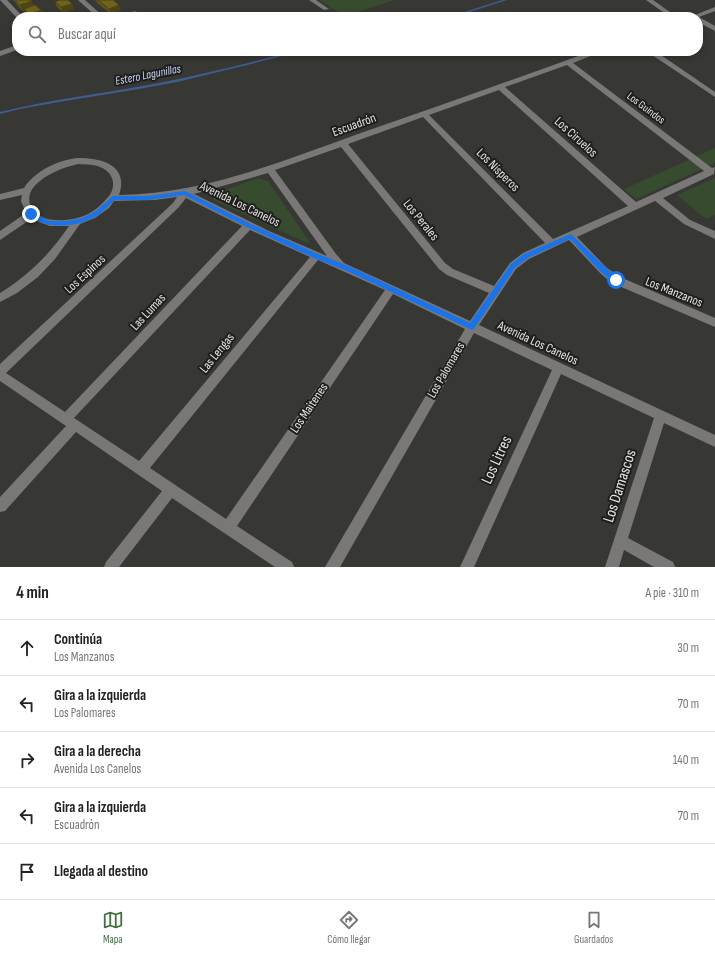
<!DOCTYPE html>
<html lang="es">
<meta charset="utf-8">
<style>
body{margin:0;font-family:"Sofia Sans Condensed",sans-serif;background:#f2f2f2;color:#222}
.stop{position:absolute;width:12px;height:12px;margin:-9px;border:3px solid #1a73e8;border-radius:50%;background:#fff}
.stop.end{background:#1a73e8;border-color:#fff;box-shadow:0 1px 4px #0008}
.list{margin:0;padding:0;list-style:none}
h2{display:flex;justify-content:space-between;align-items:center;height:52px;margin:0;padding:0 16px;font-size:17px}
h2 small{font-size:13px;font-weight:400;color:#767676}
.list li{display:grid;grid-template-columns:26px 1fr auto;gap:12px;align-items:center;box-sizing:border-box;height:56px;padding:0 16px;border-top:1px solid #e0e0e0}
.list b{display:block;font-size:15px;white-space:nowrap}
.list p{margin:0;font-size:13px;white-space:nowrap;color:#767676}
.list em{font-size:13px;font-style:normal;color:#767676}
.icon{flex:none;width:22px;height:22px;fill:none;stroke:currentColor;stroke-width:2;stroke-linecap:round;stroke-linejoin:round}
.map{position:relative;flex:none;width:715px;height:567px;overflow:hidden}
.search{position:absolute;background:#fff;box-shadow:0 2px 6px #0003;left:12px;right:12px;top:12px;height:44px;display:flex;align-items:center;gap:10px;box-sizing:border-box;padding:0 14px;border-radius:16px;color:#767676;font-size:15px}
.sheet{height:332px;background:#fff}
nav{display:flex;justify-content:space-around;align-items:center;box-sizing:border-box;height:56px;border-top:1px solid #e0e0e0;background:#fff;font-size:11px;color:#767676}
nav a{display:grid;justify-items:center;gap:2px}
nav .on{color:#427240}
.map>svg:first-child{display:block}
</style>
<div class="map">
<svg width="715" height="567" viewBox="0 0 715 567">
<rect width="100%" height="100%" fill="#373734"/>
<g fill="#374c2e">
<path d="M319,0h76l-50,16z"/>
<path d="M715,148v15l-79,36 -12,-10z"/>
<path d="M258,178l10,3 41,60 -2,2 -94,-43v-4l4,-3z"/>
<path d="M715,178v37l-9,4 -29,-24z"/>
</g>
<g fill="none" stroke-linecap="round" stroke-linejoin="round">
<g fill="#3f5c8e" fill-rule="evenodd">
<path d="M502,0h5l-53,17h-5z"/>
<path d="M295,51h6l-54,14 -70,17 -38,7 -80,13 -39,7 -20,5v-2c52,-13 106,-19 159,-29 45,-9 91,-20 136,-32z"/>
</g>
<g fill="#7a7877" fill-rule="evenodd">
<path d="M0,0h7l16,17 -6,1z"/>
<path d="M78,0h7l19,17h-7z"/>
<path d="M309,0h7l13,9 -5,1z"/>
<path d="M646,0h7l24,17h-7z"/>
<path d="M715,7v4l-16,6 16,9v5l-17,-9v-5h-8z"/>
<path d="M135,11l2,1v2l-7,3h-10z"/>
<path d="M17,45v5l-17,6v-5z"/>
<path d="M592,51h11l-30,12 139,105 3,-1 -1,7 -51,24 27,22 25,11v8l-31,-15 -29,-23 -78,36 30,31 13,9 95,41v9l-103,-44 -11,-9 -32,-34 -40,19 -13,10 -37,56 236,110v12l-51,-24 -36,115 45,24 2,5h-21l-30,-17 -5,17h-14l49,-149 -93,-44 -87,193h-14l92,-197 -78,-37 -134,234h-15l140,-238 -72,-35 -156,232 55,36 2,5h-19l-103,-69 -53,69h-15l2,-5 56,-71 -86,-59 -71,79 -5,1v-15l66,-71 -66,-45v-17l173,-161 4,-6 -22,3 -41,1 -5,7 -14,10 -15,6 -25,35 -17,18 -21,16 -17,9v-9c29,-18 50,-39 69,-67h-19l-19,-7 -31,21v-9l26,-18 -5,-12 1,-6 -22,5v-6l24,-6c11,-17 35,-29 55,-30 24,0 50,8 40,37 84,-1 161,-33 239,-61 78,-27 157,-55 234,-83zM567,65l137,106 -68,31 -131,-115zM499,90l129,116 -75,33 -124,-124zM423,117l122,126 -22,10 -13,10 -16,23 -41,-17 -8,-6 -97,-119zM341,147l98,122 8,6 42,18 -19,28 -126,-58 -8,-9 -61,-84zM79,164c7,1 15,0 21,3 13,5 17,18 9,29 -6,7 -13,14 -21,18 -14,7 -44,11 -55,-4 -17,-25 28,-43 46,-46zM268,173l59,83 -58,-25 -75,-37zM186,198l56,28 -177,186 -59,-39 173,-166zM250,230l60,27 -171,204 -65,-43zM318,260l67,30 -159,229 -76,-51z"/>
<path d="M646,51h9l60,41v5z"/>
</g>
</g>
<g fill="#5f5419">
<path d="M13,0h17l3,5 11,11 -3,1h-11l-3,-3 -2,-4 -2,1 -6,-6 -1,-3h-1z"/>
<path d="M94,0h19l8,10 -10,4 -14,-11 -1,-3 -2,1z"/>
<path d="M55,2l17,2 2,5 -11,4 -6,-6z"/>
</g>
<g fill="#4d4514">
<path d="M32,1l2,6 -10,2 1,1 -2,1 -3,-6z"/>
<path d="M72,4l2,5 -11,4 -2,-6z"/>
<path d="M119,5l2,5 -10,4 -2,-5z"/>
<path d="M41,10l3,6 -3,1h-10l-1,-3z"/>
</g>
<g fill="#6e621d" stroke="#4d4514">
<path d="M15,0h15l2,1 -12,4z"/>
<path d="M60,0h8l4,4 -11,3 -6,-5z"/>
<path d="M98,0h15l6,5 -10,4z"/>
<path d="M35,5l6,5 -11,4 -6,-5z"/>
</g>
<path fill="#1a73e8" d="M185,191l66,33 67,30 33,13 119,56 41,-59 13,-10 47,-20 48,46 -3,3 -2,-1 -12,-9 -32,-34 -42,19 -13,10 -41,61 -2,1 -125,-59 -33,-13 -67,-31 -63,-32 -36,5h-33c-5,4 -9,9 -14,13 -18,14 -56,19 -73,1l3,-2 19,9h17l15,-3 14,-7 17,-15h35z"/>
<g text-anchor="middle" dominant-baseline="central" stroke-width="4" stroke-linejoin="round" paint-order="stroke">
<g font-size="11" fill="#e3e3e1" stroke="#1f1e1d">
<text transform="translate(646 108) rotate(37)">Los Guindos</text>
</g>
<g font-size="12" font-style="italic" fill="#c6d8f7" stroke="#1f1e1d">
<text transform="translate(148 75) rotate(-11)">Estero Lagunillas</text>
</g>
<g font-size="13" fill="#e3e3e1" stroke="#1f1e1d">
<text transform="translate(354 125) rotate(-20)">Escuadrón</text>
<text transform="translate(576 137) rotate(42)">Los Ciruelos</text>
<text transform="translate(498 170) rotate(45)">Los Nísperos</text>
<text transform="translate(240 204) rotate(26)">Avenida Los Canelos</text>
<text transform="translate(421 220) rotate(51)">Los Perales</text>
<text transform="translate(85 274) rotate(-43)">Los Espinos</text>
<text transform="translate(674 292) rotate(22)">Los Manzanos</text>
<text transform="translate(148 312) rotate(-47)">Las Lumas</text>
<text transform="translate(538 343) rotate(25)">Avenida Los Canelos</text>
<text transform="translate(217 353) rotate(-51)">Las Lengas</text>
<text transform="translate(446 370) rotate(-60)">Los Palomares</text>
<text transform="translate(309 408) rotate(-56)">Los Maitenes</text>
</g>
<g font-size="16" fill="#e3e3e1" stroke="#1f1e1d">
<text transform="translate(497 460) rotate(-65)">Los Litres</text>
<text transform="translate(620 486) rotate(-72)">Los Damascos</text>
</g>
</g>
</svg>
<div class="stop" style="left:616px;top:280px"></div>
<div class="stop end" style="left:31px;top:214px"></div>
<div class="search"><svg class="icon" aria-label="search" viewBox="0 0 24 24"><circle cx="10" cy="10" r="6"/><path d="M15 15l6 6"/></svg>Buscar aquí</div>
</div>
<section class="sheet">
<h2>4 min<small>A pie · 310 m</small></h2>
<ul class="list">
<li><svg class="icon" aria-label="ahead" viewBox="0 0 24 24"><path d="M12 20V5M6 11l6-6 6 6"/></svg><div><b>Continúa</b><p>Los Manzanos</p></div><em>30 m</em></li>
<li><svg class="icon" aria-label="left" viewBox="0 0 24 24"><path d="M17 20v-9H6M10 6l-5 5 5 5"/></svg><div><b>Gira a la izquierda</b><p>Los Palomares</p></div><em>70 m</em></li>
<li><svg class="icon" aria-label="right" viewBox="0 0 24 24"><path d="M7 20v-9h11M14 6l5 5-5 5"/></svg><div><b>Gira a la derecha</b><p>Avenida Los Canelos</p></div><em>140 m</em></li>
<li><svg class="icon" aria-label="left" viewBox="0 0 24 24"><path d="M17 20v-9H6M10 6l-5 5 5 5"/></svg><div><b>Gira a la izquierda</b><p>Escuadrón</p></div><em>70 m</em></li>
<li><svg class="icon" aria-label="arrive" viewBox="0 0 24 24"><path d="M6 21V4h12l-3 4 3 4H6"/></svg><div><b>Llegada al destino</b></div></li>
</ul>
</section>
<nav>
<a class="on"><svg class="icon" aria-label="map" viewBox="0 0 24 24"><path d="M3 6l6-2 6 2 6-2v14l-6 2-6-2-6 2zM9 4v14M15 6v14"/></svg>Mapa</a>
<a><svg class="icon" aria-label="directions" viewBox="0 0 24 24"><path d="M12 3l9 9-9 9-9-9zM9 14v-3h6M13 9l2 2-2 2"/></svg>Cómo llegar</a>
<a><svg class="icon" aria-label="saved" viewBox="0 0 24 24"><path d="M7 4h10v16l-5-4-5 4z"/></svg>Guardados</a>
</nav>
